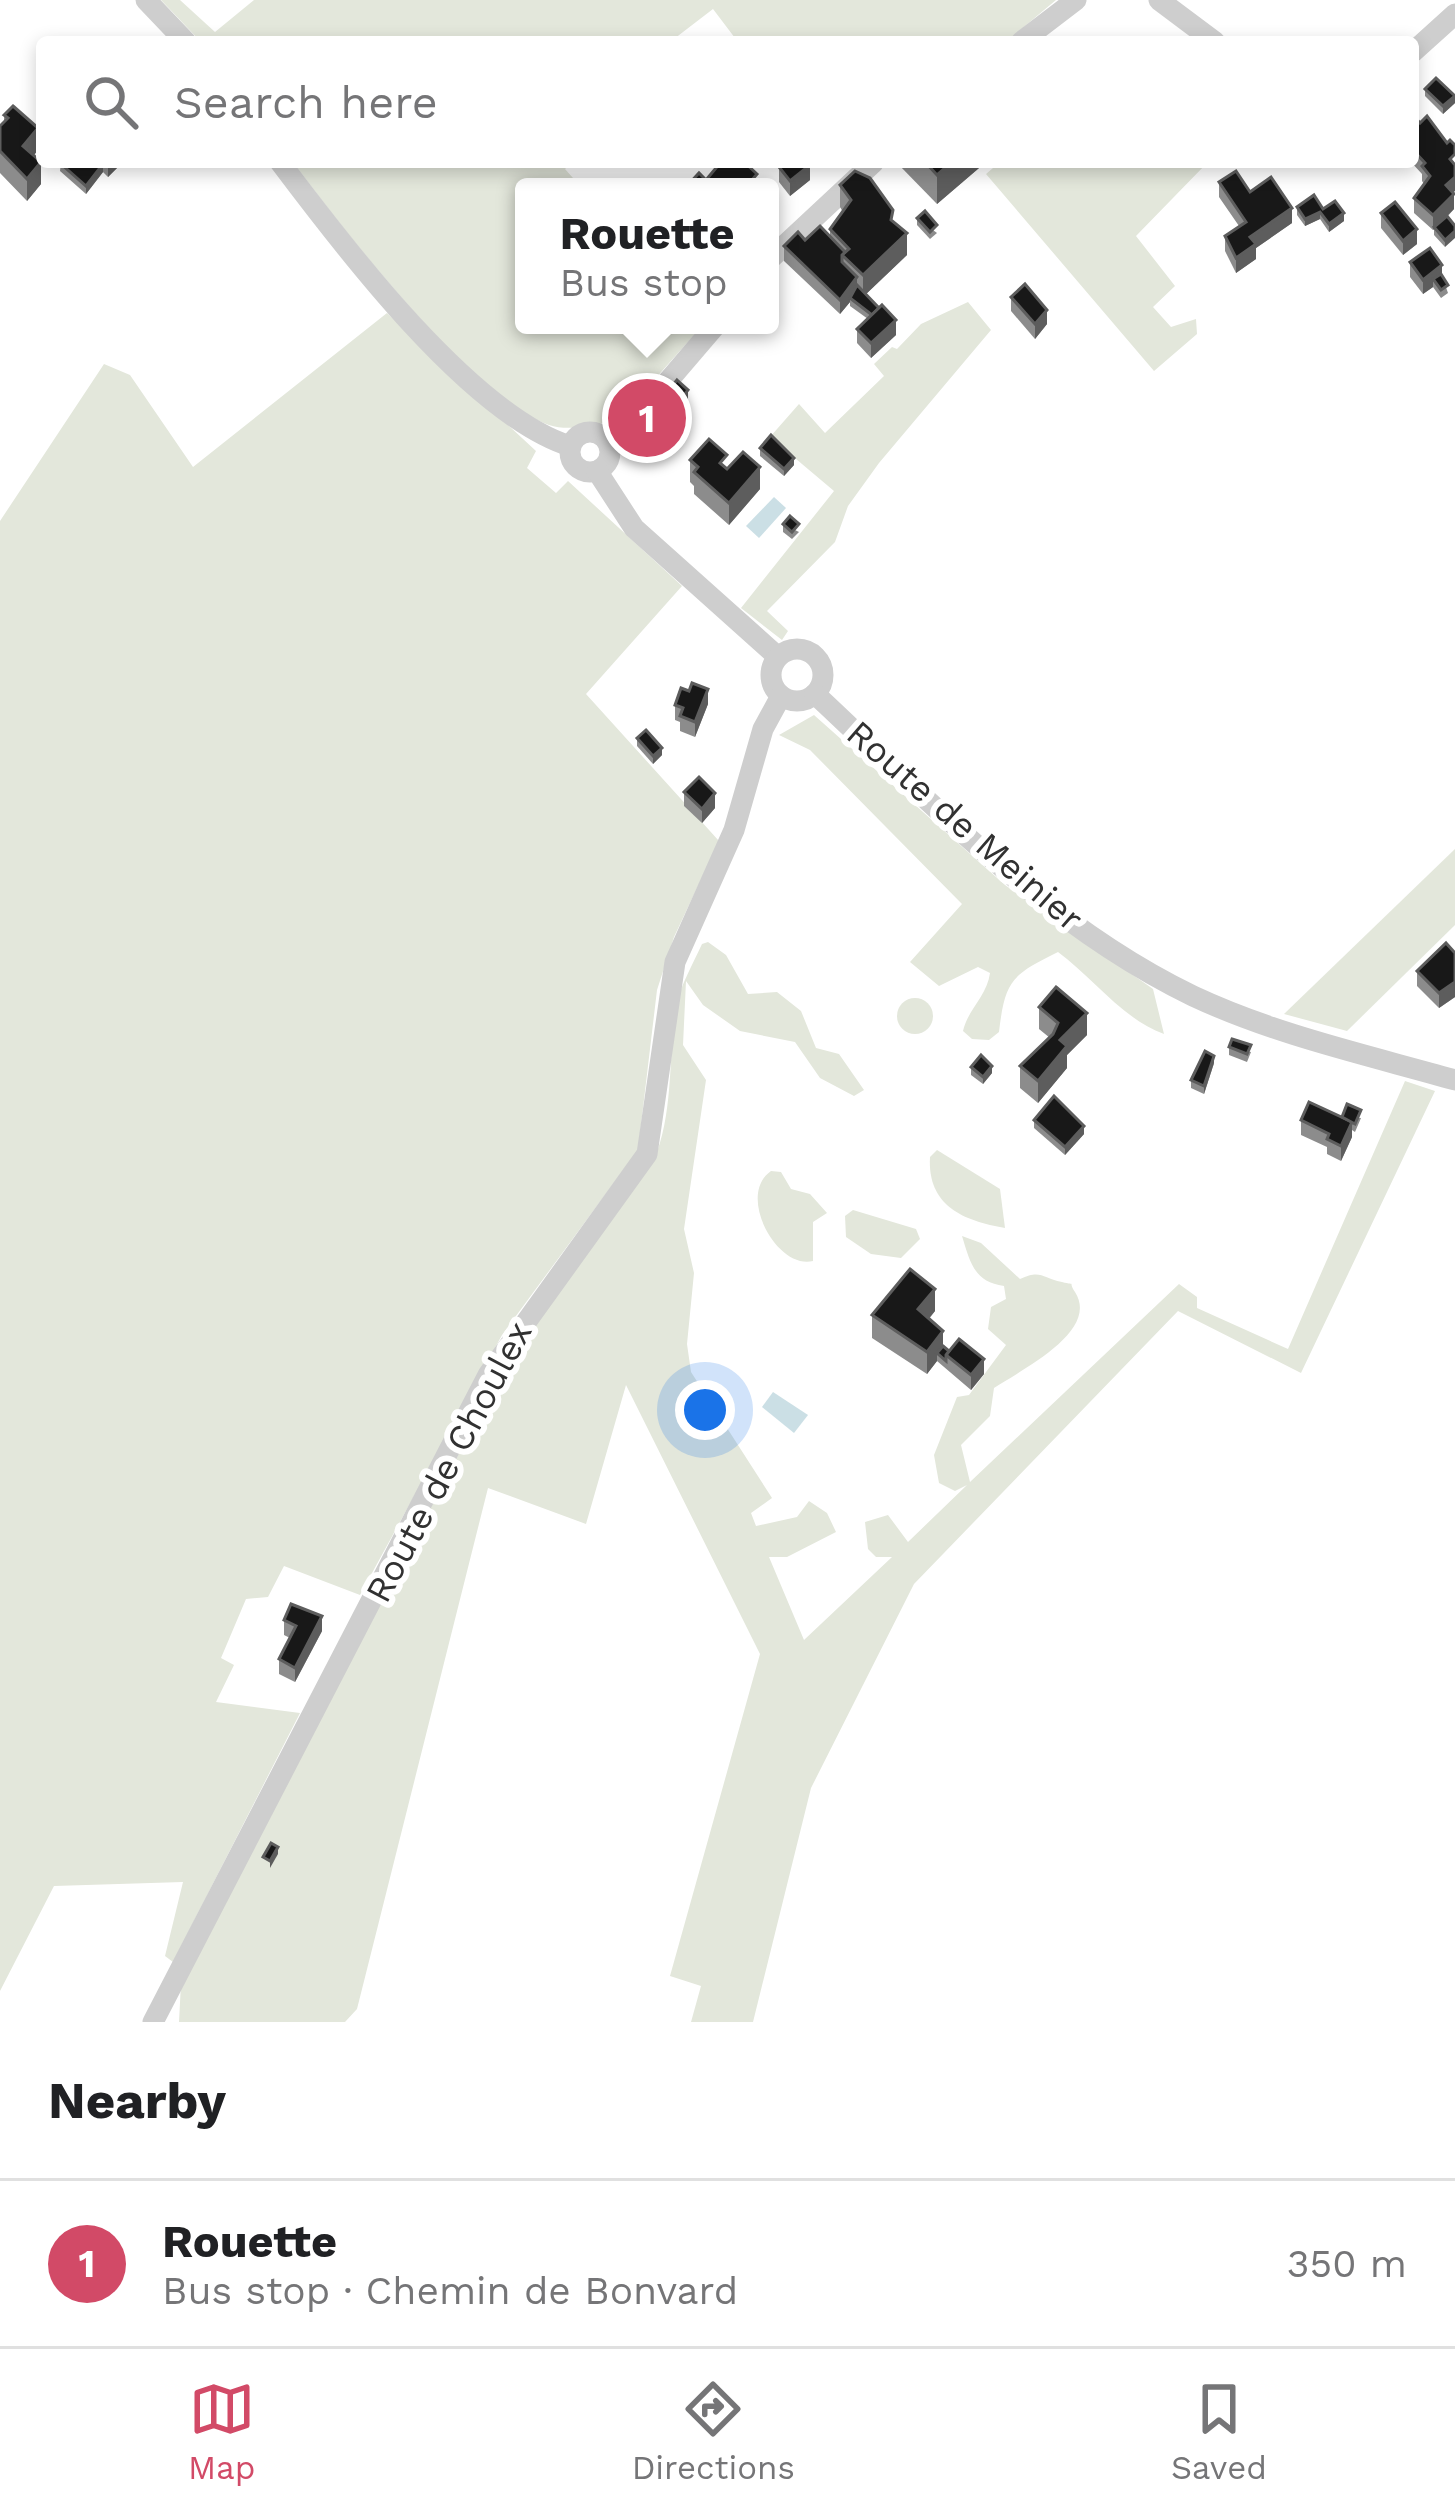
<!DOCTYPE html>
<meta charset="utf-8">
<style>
body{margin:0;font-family:"Work Sans",sans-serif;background:#f2f2f2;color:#202124}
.you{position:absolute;left:705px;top:1410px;width:42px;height:42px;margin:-30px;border:9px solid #fff;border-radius:50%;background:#1a73e8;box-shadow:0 0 0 18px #1a73e833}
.badge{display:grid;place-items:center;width:78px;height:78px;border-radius:50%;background:#d24a67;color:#fff;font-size:39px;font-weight:700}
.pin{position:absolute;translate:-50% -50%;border:6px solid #fff;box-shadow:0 3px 12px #0006}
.popup{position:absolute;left:515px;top:178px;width:264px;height:156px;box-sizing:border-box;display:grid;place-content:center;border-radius:12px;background:#fff;filter:drop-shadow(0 3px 9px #0005);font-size:39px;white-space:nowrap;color:#757577}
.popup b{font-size:45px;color:#202124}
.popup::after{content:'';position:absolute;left:50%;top:100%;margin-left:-24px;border:24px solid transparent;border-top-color:#fff}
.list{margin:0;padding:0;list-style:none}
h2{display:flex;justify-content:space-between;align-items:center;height:156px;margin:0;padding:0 48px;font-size:51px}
h2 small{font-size:39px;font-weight:400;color:#757577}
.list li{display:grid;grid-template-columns:78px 1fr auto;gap:36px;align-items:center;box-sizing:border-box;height:168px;padding:0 48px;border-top:3px solid #e0e0e0}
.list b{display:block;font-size:45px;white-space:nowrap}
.list p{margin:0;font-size:39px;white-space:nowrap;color:#757577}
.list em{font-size:39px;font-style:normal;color:#757577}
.icon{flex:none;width:66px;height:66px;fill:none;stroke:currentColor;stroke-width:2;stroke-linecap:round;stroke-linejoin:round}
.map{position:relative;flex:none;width:1455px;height:2022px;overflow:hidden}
.search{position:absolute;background:#fff;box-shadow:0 6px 18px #0003;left:36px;right:36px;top:36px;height:132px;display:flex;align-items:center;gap:30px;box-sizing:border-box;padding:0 42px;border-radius:12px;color:#757577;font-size:45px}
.sheet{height:324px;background:#fff}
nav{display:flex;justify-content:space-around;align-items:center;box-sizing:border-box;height:168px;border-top:3px solid #e0e0e0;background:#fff;font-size:33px;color:#757577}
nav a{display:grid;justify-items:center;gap:6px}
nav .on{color:#d24a67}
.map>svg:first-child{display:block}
</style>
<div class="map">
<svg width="1455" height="2022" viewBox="0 0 1455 2022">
<rect width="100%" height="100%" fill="#fff"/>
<g fill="#e3e7db">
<path d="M161,0h19l35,32 39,-32h802l-50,42h-268l-25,-33 -43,33h-469z"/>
<path d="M293,162h279l-7,7 16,18h-57v138h179l-82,92c-20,8 -52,15 -72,8 -75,-26 -207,-197 -256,-263z"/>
<path d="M1000,162h208l-72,74 39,50 -22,21 18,20 25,-8 1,15 -43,37 -168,-197z"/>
<path d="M968,302l23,28 -112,133 -31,43 -13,36 -68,69 21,20 -6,9 -41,-32 93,-117 -64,-54 29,-33 26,29 59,-57 -10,-12 18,-17 5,2 24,-25z"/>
<path d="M387,313l149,138 -9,17 29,25 12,-12 114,105 -96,108 133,147 -45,96 -17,53 -19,160 -136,185 -142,260 -76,-29 -16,31 -22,2 -25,59 13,7 -18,37 84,11 -127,249 -8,-6 18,-74 -129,4 -54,105v-1470l104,-157 26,11 63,92z"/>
<path d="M814,715l191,170 148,104 11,45c-40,-14 -71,-56 -106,-82 -47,23 -53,29 -59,80l-10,8 -17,-1 -9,-8c5,-22 24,-35 27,-58l-12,-6 -39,19 -29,-24 52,-58 -152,-154 -31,-15z"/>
<path d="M1455,849v76l-108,106 -63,-17z"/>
<path d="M708,942l18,13 22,39 29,-2 24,19 15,37 23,6 25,36 -10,6 -34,-18 -25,-36 -55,-11 -37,-26 -17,-24 -3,64 23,35 -22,149 10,44 -7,71 4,28 81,126 -21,15 5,13 41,-9 12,-16 18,12 9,19 -49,25h-18l35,83 88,-83h-16l-8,-8 -3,-27 23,-7 20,27 59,-57 -12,6 -16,-8 -5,-28 23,-58 12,-2 37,-50 -18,-16 3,-22 15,-8 -2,-13c-30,-4 -34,-24 -42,-50l19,7 39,36c21,-10 22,-1 42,3 16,4 5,-2 13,10 25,39 -52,77 -81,96l-4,28 -29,29 9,37 209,-198 18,13v11l91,41 117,-268 30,10 -134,282 -123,-62 -264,273 -103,204 -58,234h-62l10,-36 -31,-10 90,-322 -134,-269 -40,139 -98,-36 -131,521 -12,13h-166l2,-39 330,-629 143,-194c20,-48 14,-102 22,-153 4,-21 17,-43 26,-63z"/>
<circle cx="915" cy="1016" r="18"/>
<path d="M937,1150l63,39 5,39c-41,-7 -78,-22 -75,-71z"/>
<path d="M771,1171l10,1 10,17 19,5 17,19 -14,9v39c-36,9 -77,-66 -42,-90z"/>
<path d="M853,1210l63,19 4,10 -19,19 -30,-4 -25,-17 -1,-21z"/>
</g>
<g fill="#cbdfe5">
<path d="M774,497l12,11 -27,30 -13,-12z"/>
<path d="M773,1392l35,23 -14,18 -32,-26z"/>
</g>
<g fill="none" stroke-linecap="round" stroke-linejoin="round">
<g stroke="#cecece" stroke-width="21">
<path d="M146,0l40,42"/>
<path d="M1159,0l56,42"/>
<path d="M1021,42l55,-42"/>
<path d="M1413,52l42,-38"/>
<path d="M280,162c63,84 191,253 290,284"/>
<path d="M770,259l104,-97"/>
<circle cx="590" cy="452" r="20"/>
<path d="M607,441l32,-26 77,-90"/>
<path d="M597,471l37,57 143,128"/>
<circle cx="797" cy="675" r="26"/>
<path d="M815,694c117,109 232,232 378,302 83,39 174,59 262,84"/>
<path d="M153,2022l335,-647 159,-221 28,-192 59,-132 29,-101 18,-33"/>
</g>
</g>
<g fill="#8c8c8c">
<path d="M1425,89l30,14 -12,11 -18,-18z"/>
<path d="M4,115l34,35 -4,5 7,29 -14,17 -27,-28v-47l4,-4z"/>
<path d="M1413,115l40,78 1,16 -7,8 -2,30 -11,-12v-6l-1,1 -19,-17v-15l10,-14 -2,-3v-7l-11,-12h2z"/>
<path d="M61,162h62l-15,15 -5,-5 -17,22 -26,-23z"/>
<path d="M899,162h87l-49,42 -38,-39z"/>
<path d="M779,167l31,13 -20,16 -11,-14z"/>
<path d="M1219,182l31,10 42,31 -36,25v11l-20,14 -11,-22v-15l14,-10 -20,-29z"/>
<path d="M840,185l53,36 14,34 -41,39 30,41 -25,23 -14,-15v-14l11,-10 -18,-13v-4l-10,12 -56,-53v-15l21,-6 25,-3v-8l13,-17 -3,-5z"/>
<path d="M1297,207l26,2 21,12 -15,11 -9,-13 -15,7 -8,-11z"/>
<path d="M1381,213l36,31 -14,11 -22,-27z"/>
<path d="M917,218l20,15 -7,6 -13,-14z"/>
<path d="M1410,262l32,14 6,17 -7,5 -8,-11 -10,7 -13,-17z"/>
<path d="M1011,297l36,27 -12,15 -24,-28z"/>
<path d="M664,396l24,2 -9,10 -15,-4z"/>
<path d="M760,448l34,17 -10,11 -24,-20z"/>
<path d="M690,460l37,9 33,20 -31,36 -35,-31v-8l-4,-4z"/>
<path d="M783,524l16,8 -7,7 -9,-7z"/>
<path d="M708,704l-13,33 -15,-6v-9l-5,-2v-15z"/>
<path d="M637,738l25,17 -9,9 -16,-18z"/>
<path d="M684,792l31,16 -13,15 -18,-17z"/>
<path d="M1455,953v44l-16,11 -22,-22v-15z"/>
<path d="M1039,1007l48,28 -20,20v13l-29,35 -18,-15v-22l30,-28 -11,-9z"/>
<path d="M1229,1047l22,5 -4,10 -18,-7z"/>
<path d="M1214,1063l-10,31 -13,-6v-8z"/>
<path d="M971,1067l21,6 -9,11 -12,-9z"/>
<path d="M1342,1117l19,1 -6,14 -3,-2v7l-11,24 -14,-7v-7l-26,-12v-15z"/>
<path d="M1034,1120l50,14 -19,21 -31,-27z"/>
<path d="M935,1311l-6,8 14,27 41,28 -13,16 -34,-29 -10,13 -55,-36v-23z"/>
<path d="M284,1620l38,11 -27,51 -16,-8v-15l11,-21 -6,-3z"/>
</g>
<g fill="#5d5d5d">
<path d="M1455,96v7l-12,11v-8z"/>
<path d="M38,128v22l-15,18v-22z"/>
<path d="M41,162v22l-14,17v-22z"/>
<path d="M108,162h15l-15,15z"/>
<path d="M952,162h34l-49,42v-29z"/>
<path d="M103,164v8l-17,22v-8z"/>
<path d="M810,165v15l-20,16v-15z"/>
<path d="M1455,177v14l-9,8v-14z"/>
<path d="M1454,194v15l-21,21v-15z"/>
<path d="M1292,208v15l-36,25v11l-20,14v-15l14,-21z"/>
<path d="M1320,212v7l-15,7v-7z"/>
<path d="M1344,213v8l-15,11v-8z"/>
<path d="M1417,229v15l-14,11v-14z"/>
<path d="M1455,231v7l-10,9v-7z"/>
<path d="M907,233v22l-44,42v-22z"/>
<path d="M1442,265v15l-9,-1v8l-10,7v-14z"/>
<path d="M857,277v15l-7,6v4l-10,12v-14z"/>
<path d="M1047,310v14l-12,15v-15z"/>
<path d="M896,320v15l-25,23v-15z"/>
<path d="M688,390v8l-9,10v-7z"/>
<path d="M794,458v7l-10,11v-7z"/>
<path d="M760,467v22l-31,36v-22z"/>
<path d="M708,689v15l-13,33v-15z"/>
<path d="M662,748v7l-9,9v-8z"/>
<path d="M715,793v15l-13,15v-14z"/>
<path d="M1455,982v15l-16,11v-15z"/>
<path d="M1087,1013v22l-20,20v13l-29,35v-22l22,-41z"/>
<path d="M1214,1056v7l-10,31v-8z"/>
<path d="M992,1066v7l-9,11v-7z"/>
<path d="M1352,1122v15l-11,24v-15z"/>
<path d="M1084,1126v8l-19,21v-8z"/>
<path d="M935,1289v22l-17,20v-22z"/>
<path d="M943,1331v22h-6v8l-10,13v-22z"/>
<path d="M984,1359v15l-13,16v-15z"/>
<path d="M322,1616v15l-27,51v-14z"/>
<path d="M278,1847v7l-8,14v-7z"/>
</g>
<g fill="#181818" stroke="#5d5d5d" stroke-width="3">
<path d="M1436,78l19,18 -12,10 -18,-17z"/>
<path d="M13,106l25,22 -15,18 18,16 -14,17 -27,-28v-25l8,-8 -4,-3z"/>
<path d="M1413,115l7,8 7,-7 20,27 3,-3 5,5v9l-5,5 5,6v12l-9,8 8,9 -21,21 -19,-17 16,-22 -8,-10 3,-3 -12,-13z"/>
<path d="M61,162h40l2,2 -17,22 -26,-23z"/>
<path d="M721,162h23l13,12 -6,7 7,6h-36l-7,-3 -3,3h-22l-2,-2 11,-12 7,7z"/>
<path d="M786,162h22l2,3 -20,16 -11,-14z"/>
<path d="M925,162h27l-15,13z"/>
<path d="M855,171l15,7 23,32 -2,10 16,13 -44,42 -21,-20 7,-6 -19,-20 21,-29 -11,-15z"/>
<path d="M1236,171l14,21 21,-15 21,31 -42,29 6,7 -20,14 -11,-22 21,-14 -27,-40z"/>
<path d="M1314,195l9,14 12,-8 9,12 -15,11 -9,-12 -15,7 -8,-12z"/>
<path d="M1395,202l22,27 -14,12 -22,-28z"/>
<path d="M925,211l12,14 -7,7 -13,-14z"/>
<path d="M1447,216l8,10v5l-10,9 -11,-13z"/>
<path d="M820,226l25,26 -3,3v7l15,15 -17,23 -56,-54 14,-14 7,8z"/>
<path d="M1430,248l12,17 -19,15 -13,-18z"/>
<path d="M1441,274l7,11 -7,5 -8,-11z"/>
<path d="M1025,284l22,26 -12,14 -24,-27z"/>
<path d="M857,285l22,23 -7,7 -22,-17z"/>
<path d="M882,305l14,15 -25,23 -14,-14z"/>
<path d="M677,380l11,10 -9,11 -15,-5z"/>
<path d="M771,435l23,23 -10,11 -24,-21z"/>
<path d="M709,439l18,16 -7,8 7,6 16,-17 17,15 -31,36 -35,-31 4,-5 -8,-7z"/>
<path d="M790,516l9,8 -7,8 -9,-8z"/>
<path d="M692,683l16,6 -13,33 -15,-6 3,-8 -8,-3 6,-17 8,3z"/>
<path d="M646,730l16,18 -9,8 -16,-18z"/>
<path d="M699,777l16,16 -13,16 -18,-17z"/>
<path d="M1446,943l9,10v29l-16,11 -22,-22z"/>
<path d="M1056,987l31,26 -27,27 7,6 -29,35 -18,-15 33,-32 5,-11 -19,-16z"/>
<path d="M1232,1039l19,6 -4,9 -18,-7z"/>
<path d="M1205,1051l9,5 -10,30 -13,-6z"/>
<path d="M981,1055l11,11 -9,11 -12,-10z"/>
<path d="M1054,1096l30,30 -19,21 -31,-27z"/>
<path d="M1309,1102l43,20 -11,24 -14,-7 2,-5 -28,-14z"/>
<path d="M1347,1104l14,6 -6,14 -13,-7z"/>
<path d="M910,1269l25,20 -17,20 25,22 -16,21 -55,-37z"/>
<path d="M959,1339l25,20 -13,16 -25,-20z"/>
<path d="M943,1346l6,5 -3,4v6l-9,-8z"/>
<path d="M291,1604l31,12 -27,52 -16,-9 17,-33 -12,-6z"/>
<path d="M271,1843l7,4 -8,14 -7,-4z"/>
</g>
<g text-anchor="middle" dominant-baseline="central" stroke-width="12" stroke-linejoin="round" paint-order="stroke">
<g font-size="36" fill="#313131" stroke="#fff">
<text transform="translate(965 826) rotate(41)">Route de Meinier</text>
<text transform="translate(449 1462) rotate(-62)">Route de Choulex</text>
</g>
</g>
</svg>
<div class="you"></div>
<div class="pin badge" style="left:647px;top:418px">1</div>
<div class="popup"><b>Rouette</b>Bus stop</div>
<div class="search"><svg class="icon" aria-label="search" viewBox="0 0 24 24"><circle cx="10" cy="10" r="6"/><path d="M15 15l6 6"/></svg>Search here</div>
</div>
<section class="sheet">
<h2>Nearby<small></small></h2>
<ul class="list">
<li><span class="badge">1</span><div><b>Rouette</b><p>Bus stop · Chemin de Bonvard</p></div><em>350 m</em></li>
</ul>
</section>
<nav>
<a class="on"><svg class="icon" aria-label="map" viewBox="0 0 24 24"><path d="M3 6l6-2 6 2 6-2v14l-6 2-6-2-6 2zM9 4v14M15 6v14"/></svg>Map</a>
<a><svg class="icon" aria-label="directions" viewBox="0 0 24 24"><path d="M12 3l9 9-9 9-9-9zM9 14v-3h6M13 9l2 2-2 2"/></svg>Directions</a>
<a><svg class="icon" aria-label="saved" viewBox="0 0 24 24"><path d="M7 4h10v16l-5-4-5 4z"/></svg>Saved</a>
</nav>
